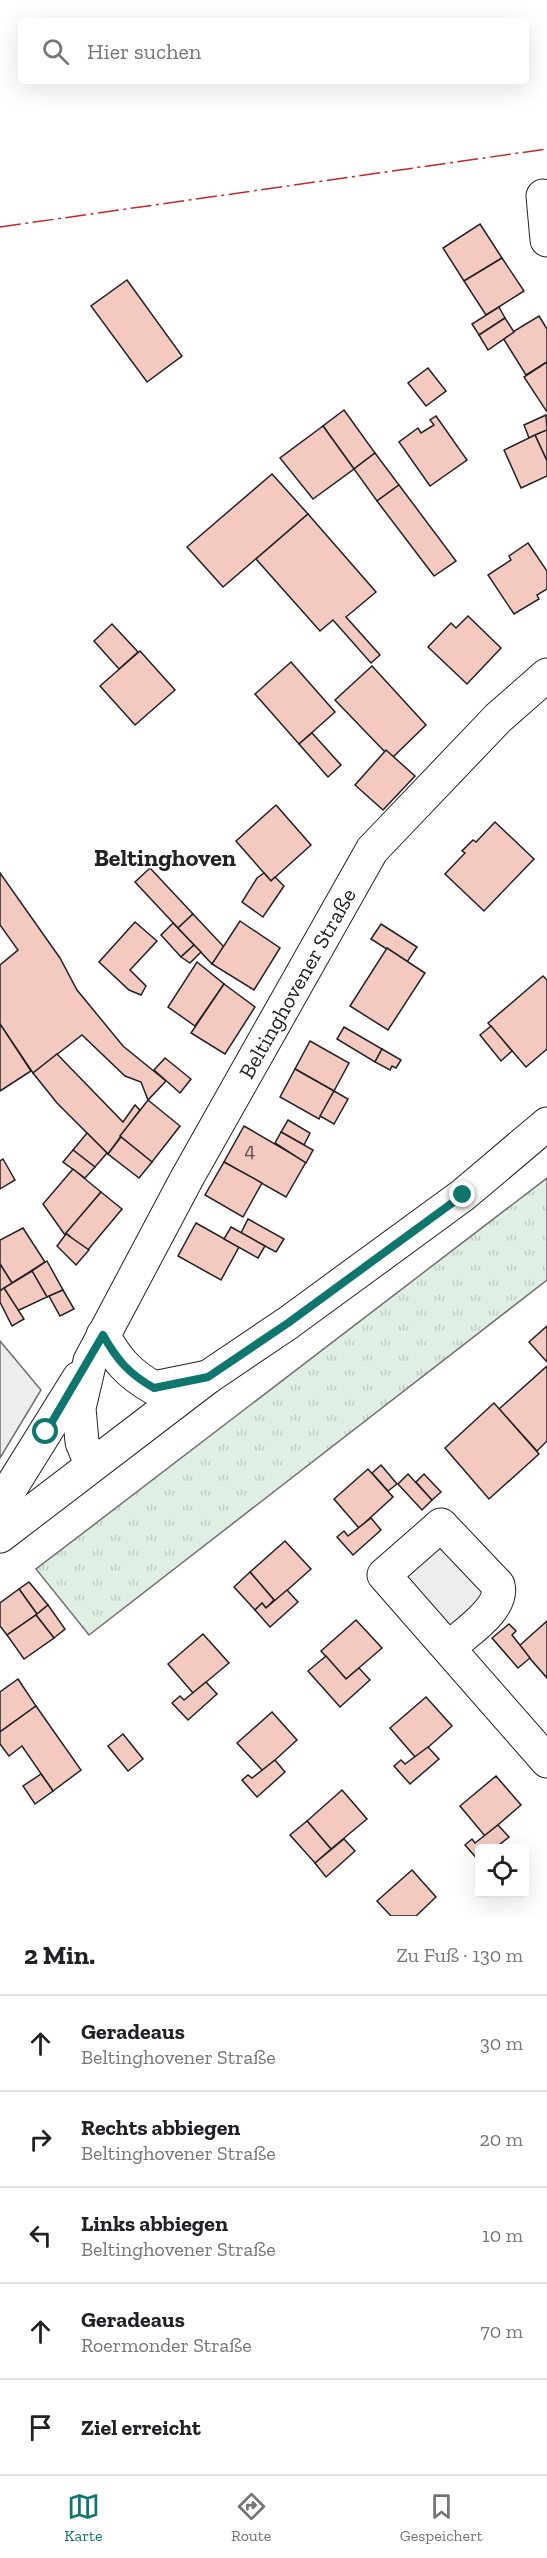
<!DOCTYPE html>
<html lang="de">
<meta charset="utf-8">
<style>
body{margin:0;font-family:"Zilla Slab",serif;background:#f6f6f6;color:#202124}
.controls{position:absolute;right:18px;bottom:18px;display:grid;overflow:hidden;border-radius:6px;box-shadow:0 6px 24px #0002}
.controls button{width:54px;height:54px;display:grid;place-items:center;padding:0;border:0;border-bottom:2px solid #e0e0e0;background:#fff;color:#202124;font:30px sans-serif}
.stop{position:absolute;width:18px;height:18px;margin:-14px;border:4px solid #0f766e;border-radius:50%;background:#fff}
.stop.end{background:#0f766e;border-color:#fff;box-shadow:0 2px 6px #0008}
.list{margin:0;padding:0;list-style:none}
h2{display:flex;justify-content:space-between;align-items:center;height:78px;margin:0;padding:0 24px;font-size:26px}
h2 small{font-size:20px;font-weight:400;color:#757577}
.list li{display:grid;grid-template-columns:39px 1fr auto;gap:18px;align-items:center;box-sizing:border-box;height:96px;padding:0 24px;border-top:2px solid #e0e0e0}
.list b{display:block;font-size:22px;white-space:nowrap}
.list p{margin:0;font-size:20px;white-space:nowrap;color:#757577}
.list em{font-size:20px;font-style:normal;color:#757577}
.icon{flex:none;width:33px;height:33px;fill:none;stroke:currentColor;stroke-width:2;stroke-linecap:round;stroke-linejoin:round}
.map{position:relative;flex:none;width:547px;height:1916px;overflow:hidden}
.search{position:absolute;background:#fff;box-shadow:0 6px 24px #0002;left:18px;right:18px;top:18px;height:66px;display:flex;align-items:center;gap:15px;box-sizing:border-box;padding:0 21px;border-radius:6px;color:#757577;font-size:22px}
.sheet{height:558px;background:#fff}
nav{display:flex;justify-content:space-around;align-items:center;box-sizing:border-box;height:84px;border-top:2px solid #e0e0e0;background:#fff;font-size:16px;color:#757577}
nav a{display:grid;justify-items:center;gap:3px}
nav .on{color:#0f766e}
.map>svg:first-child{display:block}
</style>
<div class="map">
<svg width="547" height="1916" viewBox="0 0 547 1916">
<defs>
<pattern id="grass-tufts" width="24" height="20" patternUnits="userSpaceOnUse" patternTransform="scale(1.5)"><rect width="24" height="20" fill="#e0efe3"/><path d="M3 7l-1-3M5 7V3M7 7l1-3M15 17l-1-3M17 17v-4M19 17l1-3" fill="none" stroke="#c0cdc2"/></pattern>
</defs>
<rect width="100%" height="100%" fill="#fff"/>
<path fill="url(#grass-tufts)" stroke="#6f6f6f" stroke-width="1.5" d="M547,1178v102l-458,355 -53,-66z"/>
<g fill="#ededed" stroke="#6f6f6f" stroke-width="1.5">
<path d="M0,1341l41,49 -41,68z"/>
<path d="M439,1542l47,53 -38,34 -47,-53z"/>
</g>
<g fill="#f3c9c0" stroke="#222" stroke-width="1.5">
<path d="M480,224l22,34 -38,23 -21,-33z"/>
<path d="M502,258l22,33 -38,24 -22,-34z"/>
<path d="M127,280l55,76 -35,26 -56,-76z"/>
<path d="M499,307l6,11 -26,17 -7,-11z"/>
<path d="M539,316l8,13v33l-21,13 -23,-37z"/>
<path d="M505,318l9,14 -26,18 -9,-15z"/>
<path d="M547,362v50l-23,-35z"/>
<path d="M428,368l18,23 -20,15 -18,-23z"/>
<path d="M344,410l31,43 -21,16 -31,-43z"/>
<path d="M546,415l1,15 -18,8 -5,-13z"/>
<path d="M436,416l31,44 -37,26 -31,-44 19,-14 3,5 13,-8 -4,-5z"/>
<path d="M323,426l31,43 -41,30 -33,-41z"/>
<path d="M547,430v31l-12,-26z"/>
<path d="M535,435l12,26v15l-26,12 -17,-38z"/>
<path d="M375,453l24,32 -22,16 -23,-32z"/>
<path d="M272,474l36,40 -85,73 -36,-40z"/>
<path d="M399,485l57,76 -22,15 -57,-75z"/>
<path d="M308,514l68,78 -30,25 34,38 -9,8 -38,-43 -13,11 -64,-72z"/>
<path d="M528,543l19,28v18l-10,6 2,4 -25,15 -26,-39 23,-15 -2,-4z"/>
<path d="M468,616l33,32 -34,36 -39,-37 23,-24 5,5z"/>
<path d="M112,624l26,28 -19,17 -25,-28z"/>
<path d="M140,651l35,39 -40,35 -35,-39z"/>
<path d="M291,662l44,50 -36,32 -44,-50z"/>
<path d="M372,666l54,59 -33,32 -8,-5 -50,-52z"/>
<path d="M312,733l29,32 -13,12 -29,-33z"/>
<path d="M386,750l29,26 -32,34 -28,-25z"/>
<path d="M276,805l35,40 -40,36 -35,-40z"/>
<path d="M495,822l39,37 -50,52 -39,-37 20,-21 -3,-2 11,-11 3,2z"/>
<path d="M150,868l43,46 -15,14 -43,-46z"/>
<path d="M0,873l60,85 17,32 46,56 43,35 -18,19 -7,-18 -16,-6 -43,-41 -49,38 -33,-49v-59l18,-15 -18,-25z"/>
<path d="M264,873l7,8 4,-4 9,9 -21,31 -21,-15 15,-24z"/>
<path d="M193,914l31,33 -12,17 -34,-36z"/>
<path d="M240,921l40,27 -26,42 -42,-26z"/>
<path d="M135,922l22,19 -27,29 16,16 -5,9 -12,-5 -30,-28z"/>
<path d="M173,923l21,22 -13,12 -20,-22z"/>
<path d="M381,924l36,23 -10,15 -36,-23z"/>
<path d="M194,945l7,7 -11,11 -9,-6z"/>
<path d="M387,948l38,25 -37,57 -38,-24z"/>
<path d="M197,962l27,22 -29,42 -27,-19z"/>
<path d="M543,976l4,4v69l-21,18 -38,-44z"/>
<path d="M224,984l31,23 -30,47 -34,-21z"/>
<path d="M0,1024l31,47 -31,20z"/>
<path d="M491,1026l21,25 -11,10 -21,-26z"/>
<path d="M344,1027l38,22 -7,13 -38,-23z"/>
<path d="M310,1041l39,22 -15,28 -39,-22z"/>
<path d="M382,1049l19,11 -5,8 -4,-2 -2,4 -15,-8z"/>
<path d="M57,1054l66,68 12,-17 5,5 -32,44 -51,-51 -24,-30z"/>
<path d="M165,1058l26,21 -11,14 -26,-23z"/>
<path d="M295,1069l39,22 -15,28 -39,-22z"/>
<path d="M334,1091l14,8 -14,25 -14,-8z"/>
<path d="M148,1100l32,26 -28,36 -32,-26z"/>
<path d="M288,1120l22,13 -6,12 -23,-13z"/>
<path d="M244,1126l62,36 -20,35 -62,-35z"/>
<path d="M281,1132l32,18 -7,13 -31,-20z"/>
<path d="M87,1133l20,20 -12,14 -22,-17z"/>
<path d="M121,1137l31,25 -13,16 -31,-24z"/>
<path d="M73,1150l22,17 -10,11 -22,-16z"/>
<path d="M3,1159l12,21 -15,9v-28z"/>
<path d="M224,1162l38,21 -19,34 -38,-22z"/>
<path d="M73,1169l28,23 -36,43 -22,-31z"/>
<path d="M101,1192l21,17 -35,42 -21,-18z"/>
<path d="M248,1219l36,20 -8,13 -35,-19z"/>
<path d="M196,1223l43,24 -18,33 -43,-24z"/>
<path d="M231,1227l34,19 -7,12 -34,-19z"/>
<path d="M23,1228l22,34 -33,21 -12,-19v-24z"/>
<path d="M66,1234l23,16 -13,15 -19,-19z"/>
<path d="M47,1261l16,29 -16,7 -15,-26z"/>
<path d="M0,1264l12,19 -12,8z"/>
<path d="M32,1271l15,26 -30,14 -13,-23z"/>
<path d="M4,1288l20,31 -12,7 -12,-24v-11z"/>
<path d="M63,1290l11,19 -14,7 -11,-20z"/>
<path d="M547,1326v36l-18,-20z"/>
<path d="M547,1366v75l-10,10 -38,-42z"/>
<path d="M494,1403l45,51 -50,45 -44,-51z"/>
<path d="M381,1465l16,19 -9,7 -16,-18z"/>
<path d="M368,1469l25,28 -34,31 -25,-29z"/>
<path d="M408,1474l24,26 -10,10 -24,-26z"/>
<path d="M424,1474l17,18 -9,8 -16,-18z"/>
<path d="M371,1518l10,12 -28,25 -16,-18 7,-6 4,5z"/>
<path d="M285,1541l26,28 -36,32 -25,-29z"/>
<path d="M250,1572l24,28 -8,8 -4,-5 -7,7 -21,-23z"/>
<path d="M29,1582l19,23 -11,9 -18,-25z"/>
<path d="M19,1589l18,25 -30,21 -7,-9v-23z"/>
<path d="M287,1590l11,12 -28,25 -15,-17 7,-7 4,5z"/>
<path d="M48,1605l17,24 -11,9 -18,-23z"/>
<path d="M36,1615l18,23 -30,21 -17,-24z"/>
<path d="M356,1620l26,28 -36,31 -25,-28z"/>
<path d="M547,1621v57l-28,-32z"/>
<path d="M509,1624l7,7 -4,4 18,23 -12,10 -26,-30z"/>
<path d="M203,1634l26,29 -36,30 -25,-29z"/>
<path d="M326,1656l20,23 13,-11 11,12 -30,27 -32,-36z"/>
<path d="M18,1679l18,27 -36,26v-40z"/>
<path d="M206,1682l11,12 -29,26 -16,-17 8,-7 4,4z"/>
<path d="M426,1697l26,29 -36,32 -26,-30z"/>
<path d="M36,1706l45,64 -28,21 -31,-45 -13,10 -9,-12v-12z"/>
<path d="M272,1712l25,28 -34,31 -26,-28z"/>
<path d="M123,1734l20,25 -15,12 -20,-25z"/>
<path d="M428,1747l11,12 -29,25 -16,-18 7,-6 4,4z"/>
<path d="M275,1760l10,12 -28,25 -15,-17 6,-5 4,3z"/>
<path d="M41,1774l12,17 -18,13 -12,-18z"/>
<path d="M496,1776l25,29 -36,31 -25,-30z"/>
<path d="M342,1790l25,29 -36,30 -24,-28z"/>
<path d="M307,1821l24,28 -16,14 -25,-28z"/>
<path d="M498,1825l11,12 -14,11h-15v14l-15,-17 7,-6 3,4z"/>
<path d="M344,1839l11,12 -29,26 -11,-14z"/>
<path d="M412,1870l24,27 -20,19h-25l-14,-15z"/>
</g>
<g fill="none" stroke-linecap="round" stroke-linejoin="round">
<g stroke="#222" stroke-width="35">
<g id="minor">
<path d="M543,196l4,44"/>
<path d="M103,1335c14,25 26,39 51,53l54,-11"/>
<path id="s1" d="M91,1464l-9,-22 -3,-34 11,-47 97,-183 185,-328 126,-132 49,-43"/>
<path d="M0,1505l79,-127"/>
<path d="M450,1647c16,-15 54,-38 48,-62l-57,-60 -57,50 163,186"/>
</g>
</g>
<g stroke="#222" stroke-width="35">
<path id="major" d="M0,1536l208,-159 80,-54 175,-128 84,-71"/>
</g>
<use href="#minor" stroke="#fff" stroke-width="33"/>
<use href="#major" stroke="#fff" stroke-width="33"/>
<path stroke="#c62828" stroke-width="1.5" stroke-dasharray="21 4.5 3 4.5" stroke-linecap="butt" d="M0,227l547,-78"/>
</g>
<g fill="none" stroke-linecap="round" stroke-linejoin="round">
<path stroke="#0f766e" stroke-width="8" d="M46,1432l57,-97c14,25 26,39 51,53l54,-11 80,-54 175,-128"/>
</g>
<g text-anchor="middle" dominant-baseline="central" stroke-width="4.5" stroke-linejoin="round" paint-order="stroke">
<g font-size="20" fill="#564c4a">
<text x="250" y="1150">4</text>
</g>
<g font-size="22" fill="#222" stroke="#fff">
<text stroke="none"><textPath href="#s1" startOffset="537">Beltinghovener Straße</textPath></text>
</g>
<g font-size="24" font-weight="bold" fill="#222" stroke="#fff">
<text x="165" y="857">Beltinghoven</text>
</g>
</g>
</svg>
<div class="controls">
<button><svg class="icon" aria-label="locate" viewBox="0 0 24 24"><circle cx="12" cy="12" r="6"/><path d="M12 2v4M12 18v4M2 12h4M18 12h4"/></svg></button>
</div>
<div class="stop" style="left:46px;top:1432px"></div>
<div class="stop end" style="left:463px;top:1195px"></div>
<div class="search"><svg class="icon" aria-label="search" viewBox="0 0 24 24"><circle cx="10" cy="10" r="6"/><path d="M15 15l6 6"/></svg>Hier suchen</div>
</div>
<section class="sheet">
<h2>2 Min.<small>Zu Fuß · 130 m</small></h2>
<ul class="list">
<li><svg class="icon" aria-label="ahead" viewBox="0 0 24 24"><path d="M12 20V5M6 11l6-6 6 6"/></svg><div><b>Geradeaus</b><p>Beltinghovener Straße</p></div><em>30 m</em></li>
<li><svg class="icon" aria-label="right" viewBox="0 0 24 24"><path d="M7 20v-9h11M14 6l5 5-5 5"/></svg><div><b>Rechts abbiegen</b><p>Beltinghovener Straße</p></div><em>20 m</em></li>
<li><svg class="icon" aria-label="left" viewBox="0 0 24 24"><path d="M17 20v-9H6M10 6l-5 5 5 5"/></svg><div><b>Links abbiegen</b><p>Beltinghovener Straße</p></div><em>10 m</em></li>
<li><svg class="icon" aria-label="ahead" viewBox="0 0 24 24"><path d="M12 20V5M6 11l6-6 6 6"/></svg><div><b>Geradeaus</b><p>Roermonder Straße</p></div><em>70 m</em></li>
<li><svg class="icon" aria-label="arrive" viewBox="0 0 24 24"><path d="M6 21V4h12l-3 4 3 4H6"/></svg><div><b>Ziel erreicht</b></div></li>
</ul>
</section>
<nav>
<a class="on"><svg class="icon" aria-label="map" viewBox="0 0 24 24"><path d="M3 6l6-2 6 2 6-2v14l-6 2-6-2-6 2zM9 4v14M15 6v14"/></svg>Karte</a>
<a><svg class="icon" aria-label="directions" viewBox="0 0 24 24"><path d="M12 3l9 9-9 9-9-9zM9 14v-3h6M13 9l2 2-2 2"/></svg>Route</a>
<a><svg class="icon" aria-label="saved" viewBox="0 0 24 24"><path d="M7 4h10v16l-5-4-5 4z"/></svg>Gespeichert</a>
</nav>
